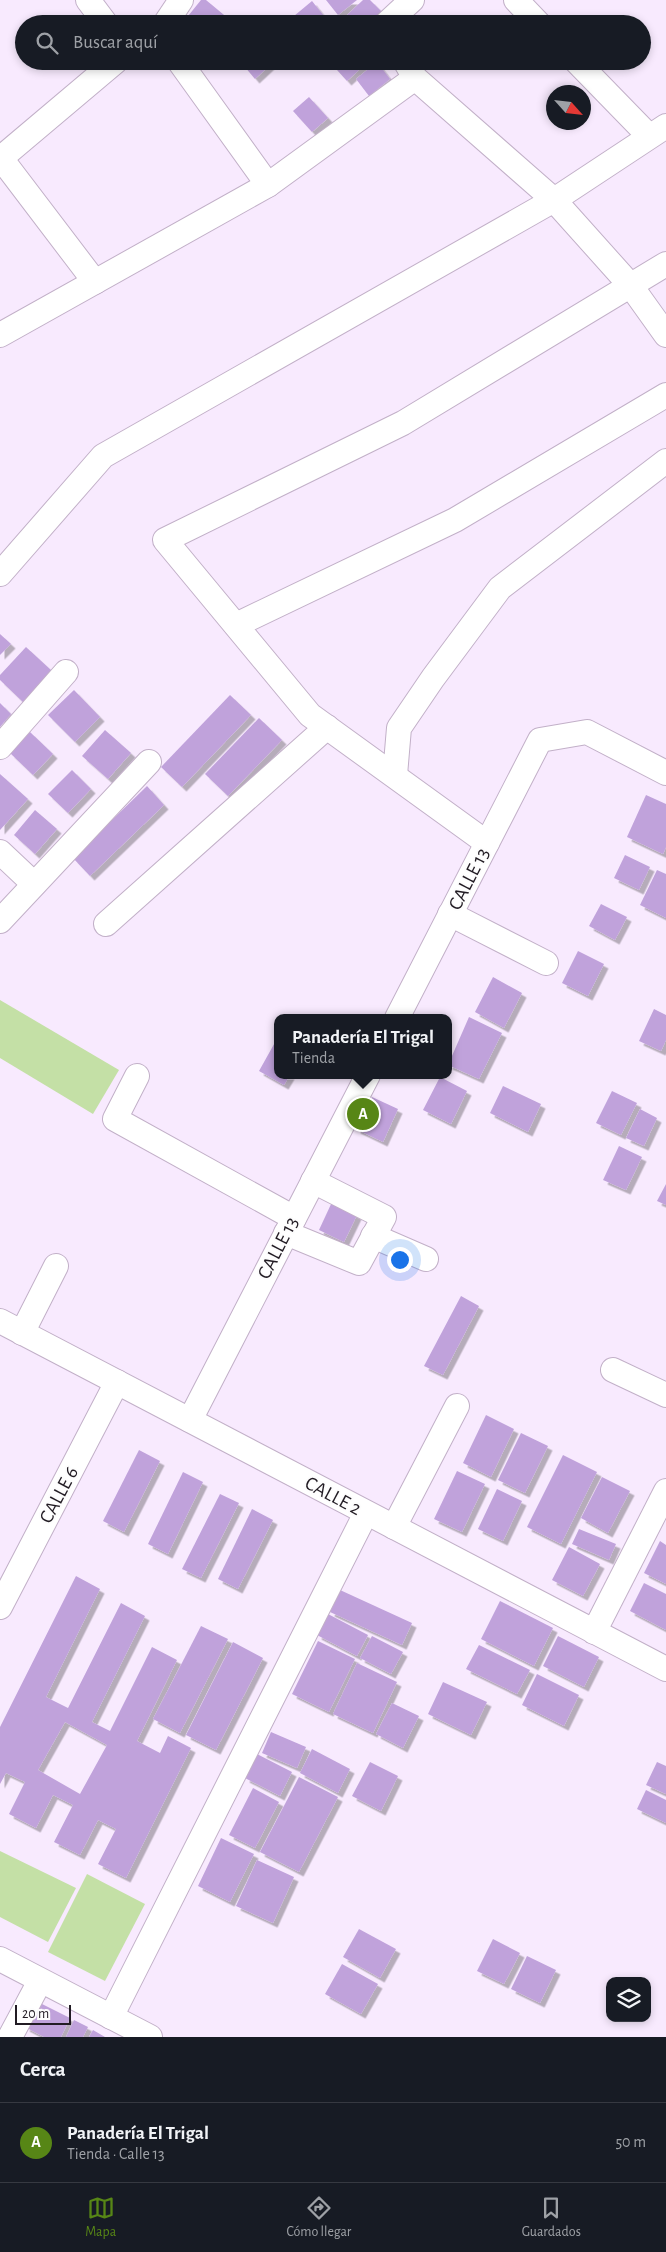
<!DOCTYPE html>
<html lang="es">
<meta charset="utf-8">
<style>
body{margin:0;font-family:"Alegreya Sans",sans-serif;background:#242831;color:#f1f3f6}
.controls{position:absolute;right:15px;bottom:15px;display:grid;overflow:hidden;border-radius:10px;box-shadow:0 2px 8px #0003}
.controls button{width:45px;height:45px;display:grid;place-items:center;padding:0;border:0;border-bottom:1px solid #363941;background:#171b24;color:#f1f3f6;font:25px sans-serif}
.compass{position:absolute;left:546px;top:85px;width:45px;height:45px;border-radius:50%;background:#171b24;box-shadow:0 2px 8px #0003;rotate:117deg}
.scale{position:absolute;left:15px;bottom:12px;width:56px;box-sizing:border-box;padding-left:5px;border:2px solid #221c24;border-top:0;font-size:14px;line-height:18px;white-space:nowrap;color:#221c24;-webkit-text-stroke:4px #fdfdfd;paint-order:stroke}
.you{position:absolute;left:399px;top:1259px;width:18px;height:18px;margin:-12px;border:4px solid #fff;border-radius:50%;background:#1a73e8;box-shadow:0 0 0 8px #1a73e833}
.badge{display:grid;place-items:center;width:32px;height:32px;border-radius:50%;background:#578616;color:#fff;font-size:16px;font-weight:700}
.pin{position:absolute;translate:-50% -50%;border:2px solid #fff;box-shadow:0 1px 5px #0006}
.popup{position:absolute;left:274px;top:1014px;width:178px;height:65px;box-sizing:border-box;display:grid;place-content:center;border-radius:10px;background:#171b24;filter:drop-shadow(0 1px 4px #0005);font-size:16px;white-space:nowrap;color:#9ea1a6}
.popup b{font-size:19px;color:#f1f3f6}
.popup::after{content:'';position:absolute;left:50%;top:100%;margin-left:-10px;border:10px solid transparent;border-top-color:#171b24}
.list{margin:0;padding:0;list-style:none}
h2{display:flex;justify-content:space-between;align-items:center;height:65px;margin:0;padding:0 20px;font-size:21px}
h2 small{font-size:16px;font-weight:400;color:#9ea1a6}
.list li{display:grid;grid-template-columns:32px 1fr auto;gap:15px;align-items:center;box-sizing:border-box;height:80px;padding:0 20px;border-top:1px solid #363941}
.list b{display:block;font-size:19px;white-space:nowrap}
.list p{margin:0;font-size:16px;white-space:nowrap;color:#9ea1a6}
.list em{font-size:16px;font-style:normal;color:#9ea1a6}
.icon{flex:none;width:28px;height:28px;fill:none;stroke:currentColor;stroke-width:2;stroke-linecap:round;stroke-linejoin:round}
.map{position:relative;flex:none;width:666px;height:2037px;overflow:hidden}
.search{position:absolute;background:#171b24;box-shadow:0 2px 8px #0003;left:15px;right:15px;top:15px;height:55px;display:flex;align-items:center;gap:12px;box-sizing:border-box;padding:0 18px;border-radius:28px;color:#9ea1a6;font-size:19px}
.sheet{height:145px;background:#171b24}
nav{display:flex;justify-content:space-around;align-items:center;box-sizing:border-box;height:70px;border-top:1px solid #363941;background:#171b24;font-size:14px;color:#9ea1a6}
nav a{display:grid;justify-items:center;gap:2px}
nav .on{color:#578616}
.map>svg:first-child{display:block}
</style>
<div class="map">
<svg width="666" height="2037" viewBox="0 0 666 2037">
<defs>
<filter id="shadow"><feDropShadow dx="4.5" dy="4.5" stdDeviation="0" flood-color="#0004"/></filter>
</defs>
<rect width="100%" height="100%" fill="#f8eafe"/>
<g fill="#c4e0a6">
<path d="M0,1000l119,70 -26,44 -93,-56z"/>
<path d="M0,1851l76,37 -28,54 -48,-25z"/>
<path d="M87,1874l58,30 -40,77 -57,-29z"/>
</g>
<g fill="#c0a2db" fill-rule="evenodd" filter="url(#shadow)">
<path d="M201,0h5l18,15 -7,9h-30l-3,-3z"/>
<path d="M326,0h31l-19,15z"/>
<path d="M363,0h7l14,14 -9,10h-24l-6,-7z"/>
<path d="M312,1l16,20 -3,3h-35l-2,-3z"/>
<path d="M240,61h27l3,4 -15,14z"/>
<path d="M329,61h40l-22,20z"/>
<path d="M377,62l13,17 -21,17 -13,-17z"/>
<path d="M309,97l19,21 -16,14 -19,-21z"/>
<path d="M0,634l11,10 -11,11z"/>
<path d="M26,647l26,24 -29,31 -23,-22v-5z"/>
<path d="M74,690l26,27 -25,25 -27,-27z"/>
<path d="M230,695l21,20 -69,72 -21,-20z"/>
<path d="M0,703l11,11 -11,13z"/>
<path d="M259,718l23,22 -54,56 -23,-22z"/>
<path d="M105,730l26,23 -23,26 -26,-23z"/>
<path d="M30,732l23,22 -20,21 -23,-22z"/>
<path d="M72,770l19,19 -23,24 -20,-19z"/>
<path d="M0,774l28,25 -28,31z"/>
<path d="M147,786l17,19 -74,71 -17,-18z"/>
<path d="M646,795l20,9v43l-3,7 -36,-17z"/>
<path d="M35,810l22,19 -22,25 -21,-19z"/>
<path d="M625,855l25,12 -11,23 -25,-12z"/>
<path d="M657,870l9,4v44l-26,-13z"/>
<path d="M601,904l26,13 -12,23 -26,-14z"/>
<path d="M578,951l26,13 -16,32 -26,-13z"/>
<path d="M493,977l29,16 -18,35 -29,-16z"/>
<path d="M654,1009l12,6v25l-5,11 -22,-10z"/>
<path d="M469,1017l33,16 -23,46 -31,-14z"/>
<path d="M278,1037v38h12l-6,10 -25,-14z"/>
<path d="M440,1077l27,14 -16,33 -28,-14z"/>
<path d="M503,1086l38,18 -13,28 -38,-19z"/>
<path d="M612,1091l25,12 -16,32 -25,-12z"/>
<path d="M372,1097l26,12 -15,33 -27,-13z"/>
<path d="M640,1109l17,9 -13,28 -18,-8z"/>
<path d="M619,1146l23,11 -16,33 -23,-10z"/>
<path d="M666,1184v21l-9,-4z"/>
<path d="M332,1202l25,13 -13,27 -25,-12z"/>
<path d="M461,1296l18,10 -36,69 -19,-9z"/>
<path d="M486,1415l28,14 -23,48 -28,-14z"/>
<path d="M521,1433l27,13 -23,47 -27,-13z"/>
<path d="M139,1450l21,11 -36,71 -21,-11z"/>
<path d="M563,1455l34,17 -36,72 -34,-17z"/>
<path d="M457,1471l28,13 -23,48 -28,-13z"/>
<path d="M183,1472l20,10 -35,72 -20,-10z"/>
<path d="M602,1477l28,14 -22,42 -27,-15z"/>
<path d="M497,1489l25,12 -19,40 -25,-12z"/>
<path d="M220,1494l19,9 -38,75 -19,-9z"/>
<path d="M252,1509l21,11 -35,69 -20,-10z"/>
<path d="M579,1529l37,15 -7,16 -37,-16z"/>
<path d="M660,1541l6,4v39l-22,-11z"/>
<path d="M569,1547l31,17 -17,32 -31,-16z"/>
<path d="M76,1576l24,13 -54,108 22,11 53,-105 24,13 -53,106 18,9 42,-84 25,13 -40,81 23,12 8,-17 23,12 -65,130 -28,-14 18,-35 -18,-9 -18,35 -26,-13 19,-37 -20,-10 -17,33 -27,-14 16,-32 -19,-9 -6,11v-57zM65,1722l42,23 -27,49 -42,-24z"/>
<path d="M644,1583l22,11v36l-36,-19z"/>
<path d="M340,1590l72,33 -10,22 -72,-33z"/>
<path d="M500,1601l53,27 -19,38 -53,-27z"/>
<path d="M328,1614l40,21 -11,21 -40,-21z"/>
<path d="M201,1626l27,13 -48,94 -27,-14z"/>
<path d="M372,1636l31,16 -12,22 -31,-16z"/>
<path d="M558,1636l41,21 -15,30 -41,-21z"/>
<path d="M318,1641l37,18 -26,53 -37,-18z"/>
<path d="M233,1642l30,16 -47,92 -30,-15z"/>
<path d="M479,1645l51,25 -13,24 -51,-25z"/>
<path d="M357,1663l40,19 -24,51 -40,-19z"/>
<path d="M537,1674l42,21 -15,31 -42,-21z"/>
<path d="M443,1682l44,20 -16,33 -43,-21z"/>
<path d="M392,1703l27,13 -16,32 -27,-14z"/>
<path d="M271,1732l35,15 -9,21 -35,-15z"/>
<path d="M312,1749l38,20 -12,24 -38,-20z"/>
<path d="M257,1754l35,18 -12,24 -35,-18z"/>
<path d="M370,1762l28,14 -17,35 -29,-15z"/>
<path d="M657,1762l9,4v28l-20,-9z"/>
<path d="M299,1777l39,20 -39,75 -39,-20z"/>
<path d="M253,1788l26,14 -24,46 -26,-13z"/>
<path d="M646,1790l20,10v23l-29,-14z"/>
<path d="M221,1838l33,16 -24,48 -32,-16z"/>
<path d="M257,1860l37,17 -21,46 -37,-17z"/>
<path d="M359,1929l37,20 -16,29 -37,-21z"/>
<path d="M493,1939l27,14 -16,31 -27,-13z"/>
<path d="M527,1956l29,14 -16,33 -29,-14z"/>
<path d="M342,1964l36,20 -17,30 -36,-20z"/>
<path d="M38,2002l32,16 -9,19h-17l-19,-10z"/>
<path d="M74,2020l14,7 -5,10h-17z"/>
<path d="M93,2030l12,7h-16z"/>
</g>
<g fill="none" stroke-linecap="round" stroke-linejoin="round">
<g stroke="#c2b0c8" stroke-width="26">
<g id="minor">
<path d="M88,0l18,24"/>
<path d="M516,0l23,24"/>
<path d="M165,24l16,-24"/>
<path d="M386,24l26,-24"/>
<path d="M179,61l89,124"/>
<path d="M405,61l10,17 139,122 77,86 35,49"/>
<path d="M576,61l73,75"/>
<path d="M0,157l95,125"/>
<path d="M1,158l115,-97"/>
<path d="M0,335l268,-150 147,-107"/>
<path d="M0,574l103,-118 451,-256 112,-74"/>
<path d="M236,625l219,-105 211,-125"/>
<path d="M0,747l66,-75"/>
<path d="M395,775l4,-47 34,-50 67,-90 166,-127"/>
<path d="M487,843l-177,-128 -145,-175 238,-117 263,-159"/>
<path d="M0,852l34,32"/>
<path d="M450,914l96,49"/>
<path d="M0,921l149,-159"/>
<path d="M106,924l221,-197"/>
<path d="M397,1018l143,-278 47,-8 79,41"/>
<path d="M137,1076l-22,43 179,99"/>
<path d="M286,1233l73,30 25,-46 -71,-36"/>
<path d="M373,1236l53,23"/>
<path d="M0,1321l666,348"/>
<path d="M22,1333l34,-67"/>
<path d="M613,1370l53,25"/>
<path d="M190,1420l178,-345"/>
<path d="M394,1527l63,-121"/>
<path d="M0,1607l117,-225"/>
<path d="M594,1632l72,-141"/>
<path d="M0,1959l150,78"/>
<path d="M111,2017l255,-504"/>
<path d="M10,2037l30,-56"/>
</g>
</g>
<use href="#minor" stroke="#fff" stroke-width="24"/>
</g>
<g text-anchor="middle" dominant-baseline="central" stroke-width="4" stroke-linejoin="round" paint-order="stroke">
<g font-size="20" fill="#221c24" stroke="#fdfdfd">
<text transform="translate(469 879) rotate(-63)">CALLE 13</text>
<text transform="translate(278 1248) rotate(-63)">CALLE 13</text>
<text transform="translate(59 1495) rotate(-62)">CALLE 6</text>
<text transform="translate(333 1496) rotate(28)">CALLE 2</text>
</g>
</g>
</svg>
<div class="controls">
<button><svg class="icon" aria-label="layers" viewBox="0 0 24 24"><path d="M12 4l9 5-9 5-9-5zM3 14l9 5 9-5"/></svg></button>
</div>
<svg class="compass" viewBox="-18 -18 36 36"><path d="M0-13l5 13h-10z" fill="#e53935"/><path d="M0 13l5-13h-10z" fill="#9ea1a6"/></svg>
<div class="scale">20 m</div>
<div class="you"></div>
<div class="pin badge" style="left:363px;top:1114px">A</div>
<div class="popup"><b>Panadería El Trigal</b>Tienda</div>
<div class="search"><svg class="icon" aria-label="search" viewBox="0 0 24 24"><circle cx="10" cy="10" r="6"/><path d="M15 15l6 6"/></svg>Buscar aquí</div>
</div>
<section class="sheet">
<h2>Cerca<small></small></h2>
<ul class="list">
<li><span class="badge">A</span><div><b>Panadería El Trigal</b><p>Tienda · Calle 13</p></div><em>50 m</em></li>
</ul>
</section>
<nav>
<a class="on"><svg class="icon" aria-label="map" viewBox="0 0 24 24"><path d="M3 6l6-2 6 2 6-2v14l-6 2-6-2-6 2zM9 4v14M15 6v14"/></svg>Mapa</a>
<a><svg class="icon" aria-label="directions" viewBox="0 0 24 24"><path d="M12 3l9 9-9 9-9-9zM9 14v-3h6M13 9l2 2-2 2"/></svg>Cómo llegar</a>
<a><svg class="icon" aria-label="saved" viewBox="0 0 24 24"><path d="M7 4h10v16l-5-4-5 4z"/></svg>Guardados</a>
</nav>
